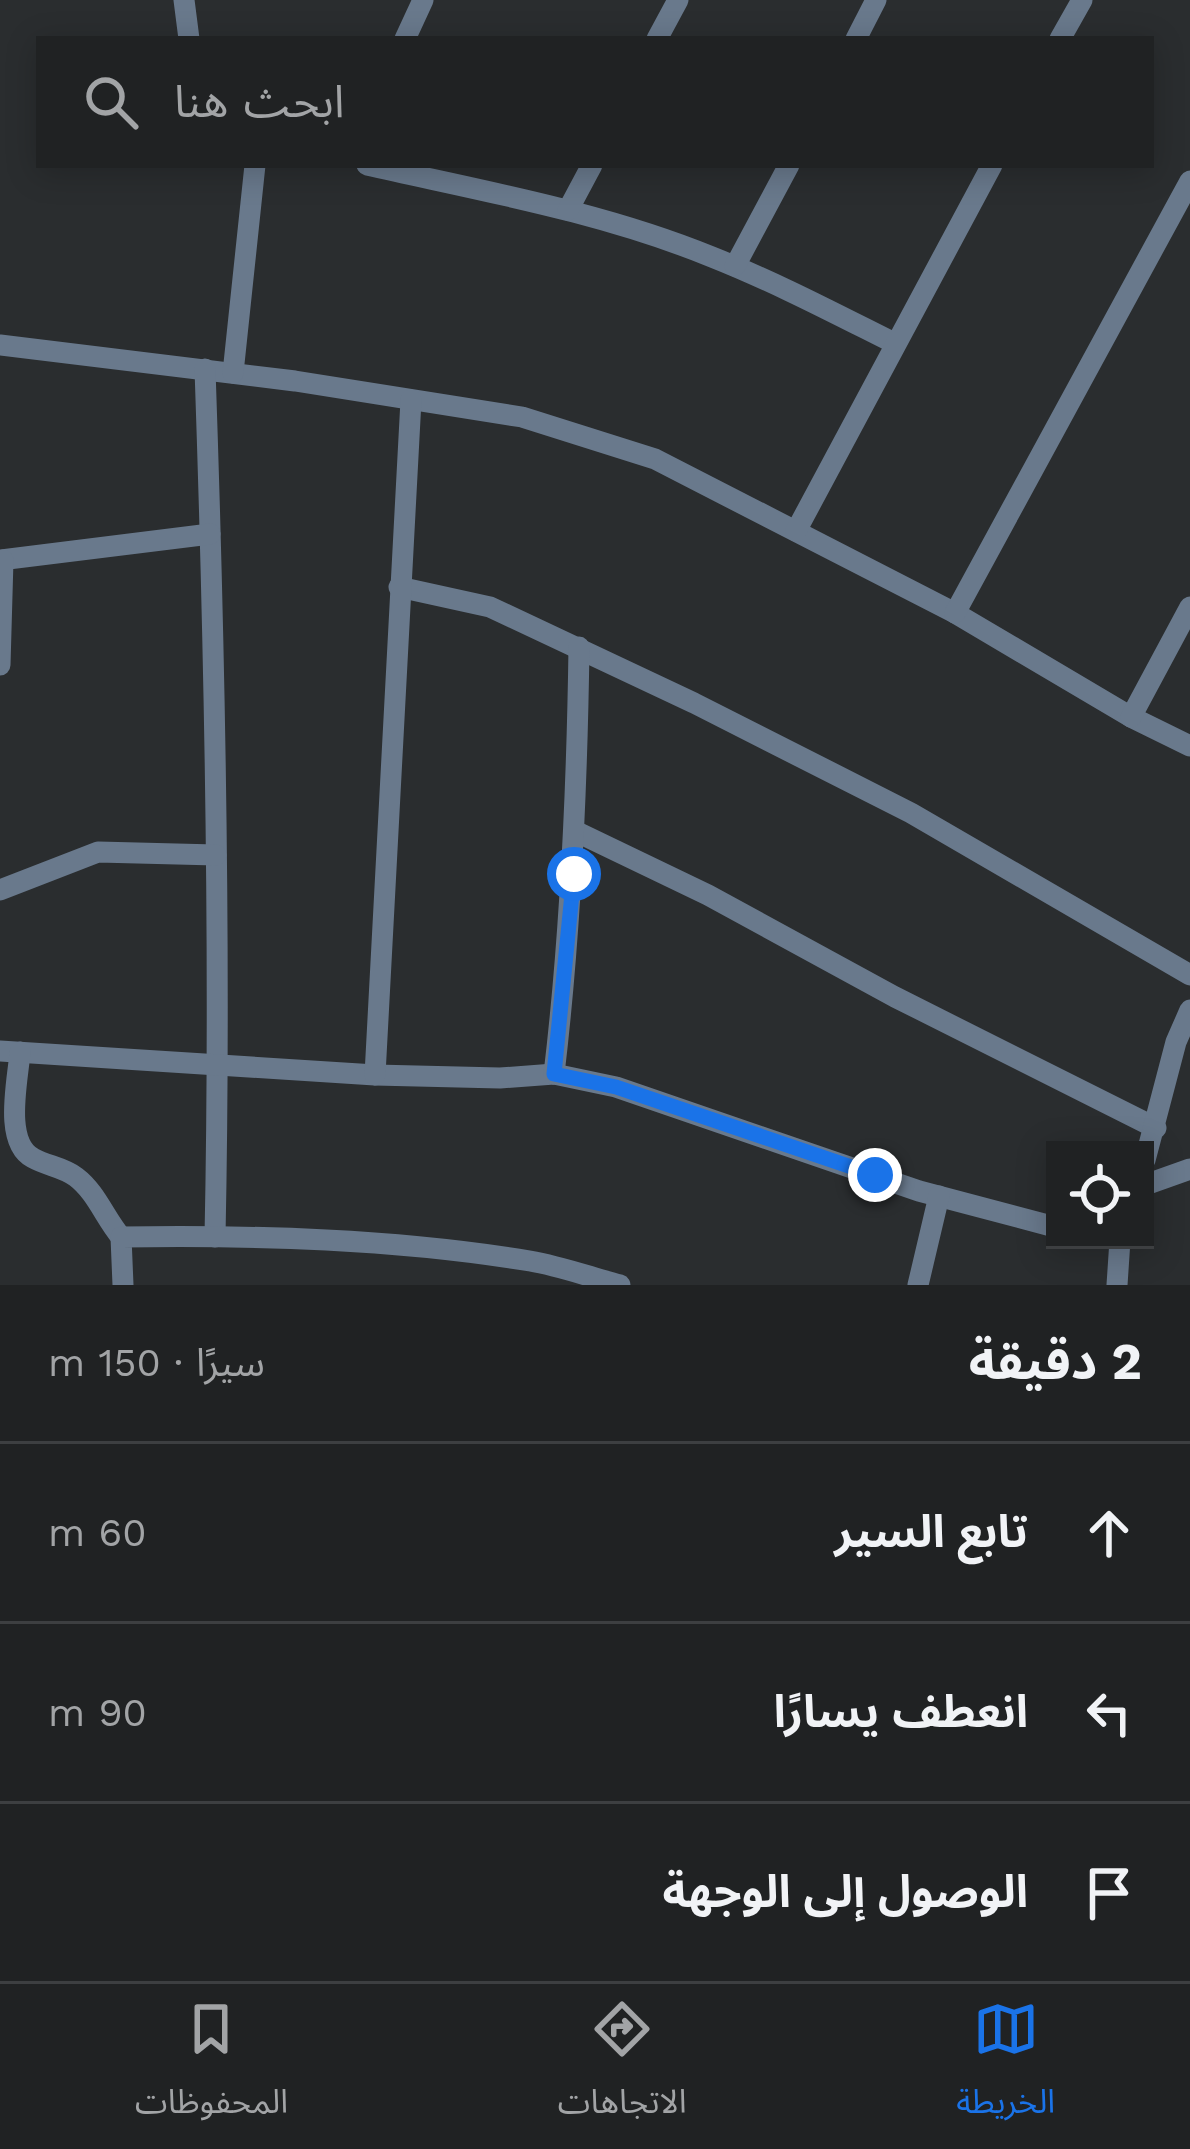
<!DOCTYPE html>
<html lang="ar">
<meta charset="utf-8">
<style>
body{margin:0;font-family:"Work Sans","Noto Sans Arabic",sans-serif;background:#282a2b;color:#f1f3f6;direction:rtl}
.controls{position:absolute;right:36px;bottom:36px;display:grid;overflow:hidden;border-radius:0px;box-shadow:0 6px 30px #0003}
.controls button{width:108px;height:108px;display:grid;place-items:center;padding:0;border:0;border-bottom:3px solid #3d3f41;background:#202223;color:#f1f3f6;font:60px sans-serif}
.stop{position:absolute;width:36px;height:36px;margin:-27px;border:9px solid #1a73e8;border-radius:50%;background:#fff}
.stop.end{background:#1a73e8;border-color:#fff;box-shadow:0 3px 12px #0008}
.list{margin:0;padding:0;list-style:none}
h2{display:flex;justify-content:space-between;align-items:center;height:156px;margin:0;padding:0 48px;font-size:51px}
h2 small{font-size:39px;font-weight:400;color:#a2a4a6}
.list li{display:grid;grid-template-columns:78px 1fr auto;gap:36px;align-items:center;box-sizing:border-box;height:180px;padding:0 48px;border-top:3px solid #3d3f41}
.list b{display:block;font-size:45px;white-space:nowrap}
.list em{font-size:39px;font-style:normal;color:#a2a4a6}
.icon{flex:none;width:66px;height:66px;fill:none;stroke:currentColor;stroke-width:2;stroke-linecap:round;stroke-linejoin:round}
.map{position:relative;flex:none;width:1190px;height:1285px;overflow:hidden;direction:ltr}
.search{position:absolute;background:#202223;box-shadow:0 6px 30px #0003;left:36px;right:36px;top:36px;height:132px;display:flex;align-items:center;gap:30px;box-sizing:border-box;padding:0 42px;border-radius:0px;color:#a2a4a6;font-size:45px}
.sheet{height:696px;background:#202223}
nav{display:flex;justify-content:space-around;align-items:center;box-sizing:border-box;height:168px;border-top:3px solid #3d3f41;background:#202223;font-size:33px;color:#a2a4a6}
nav a{display:grid;justify-items:center;gap:6px}
nav .on{color:#1a73e8}
.map>svg:first-child{display:block}
</style>
<div class="map">
<svg width="1190" height="1285" viewBox="0 0 1190 1285">
<rect width="100%" height="100%" fill="#2a2d2f"/>
<g fill="none" stroke-linecap="round" stroke-linejoin="round">
<g stroke="#69798c" stroke-width="21">
<path d="M184,0l5,39"/>
<path d="M405,39l18,-39"/>
<path d="M657,39l21,-39"/>
<path d="M856,39l20,-39"/>
<path d="M1060,39l22,-39"/>
<path d="M367,165c115,26 235,47 345,92 63,25 122,56 182,86"/>
<path d="M568,210l24,-45"/>
<path d="M735,266l54,-101"/>
<path d="M0,345l295,36 227,36 133,42 300,154 176,104 59,29"/>
<path d="M205,369c10,289 16,578 10,868"/>
<path d="M233,373l22,-208"/>
<path d="M796,531l196,-366"/>
<path d="M0,560l210,-26"/>
<path d="M399,587l91,20 204,96 217,110 279,162"/>
<path d="M955,613l235,-432"/>
<path d="M0,665l3,-105"/>
<path d="M1131,717l59,-110"/>
<path d="M577,832l131,63 187,102 261,131"/>
<path d="M0,890l98,-38 118,3"/>
<path d="M0,1051l375,24 125,3 54,-4 62,13 303,104 136,36"/>
<path d="M20,1052c-2,28 -17,90 13,106 14,8 30,9 43,19 20,15 29,41 45,60"/>
<path d="M554,1074c17,-143 23,-283 25,-427"/>
<path d="M375,1075l36,-675"/>
<path d="M1145,1160l31,-118 14,-32"/>
<path d="M1145,1185l45,-16"/>
<path d="M123,1285l-2,-48c136,-2 275,2 409,24 30,5 60,16 90,24"/>
<path d="M918,1285l21,-89"/>
<path d="M1117,1285l3,-45"/>
</g>
</g>
<g fill="none" stroke-linecap="round" stroke-linejoin="round">
<path stroke="#1a73e8" stroke-width="15" d="M574,874l-20,200 62,13 259,88"/>
</g>
</svg>
<div class="controls">
<button><svg class="icon" aria-label="locate" viewBox="0 0 24 24"><circle cx="12" cy="12" r="6"/><path d="M12 2v4M12 18v4M2 12h4M18 12h4"/></svg></button>
</div>
<div class="stop" style="left:574px;top:874px"></div>
<div class="stop end" style="left:875px;top:1175px"></div>
<div class="search"><svg class="icon" aria-label="search" viewBox="0 0 24 24"><circle cx="10" cy="10" r="6"/><path d="M15 15l6 6"/></svg>ابحث هنا</div>
</div>
<section class="sheet">
<h2>2 دقيقة<small>سيرًا · 150 m</small></h2>
<ul class="list">
<li><svg class="icon" aria-label="ahead" viewBox="0 0 24 24"><path d="M12 20V5M6 11l6-6 6 6"/></svg><div><b>تابع السير</b></div><em>60 m</em></li>
<li><svg class="icon" aria-label="left" viewBox="0 0 24 24"><path d="M17 20v-9H6M10 6l-5 5 5 5"/></svg><div><b>انعطف يسارًا</b></div><em>90 m</em></li>
<li><svg class="icon" aria-label="arrive" viewBox="0 0 24 24"><path d="M6 21V4h12l-3 4 3 4H6"/></svg><div><b>الوصول إلى الوجهة</b></div></li>
</ul>
</section>
<nav>
<a class="on"><svg class="icon" aria-label="map" viewBox="0 0 24 24"><path d="M3 6l6-2 6 2 6-2v14l-6 2-6-2-6 2zM9 4v14M15 6v14"/></svg>الخريطة</a>
<a><svg class="icon" aria-label="directions" viewBox="0 0 24 24"><path d="M12 3l9 9-9 9-9-9zM9 14v-3h6M13 9l2 2-2 2"/></svg>الاتجاهات</a>
<a><svg class="icon" aria-label="saved" viewBox="0 0 24 24"><path d="M7 4h10v16l-5-4-5 4z"/></svg>المحفوظات</a>
</nav>
